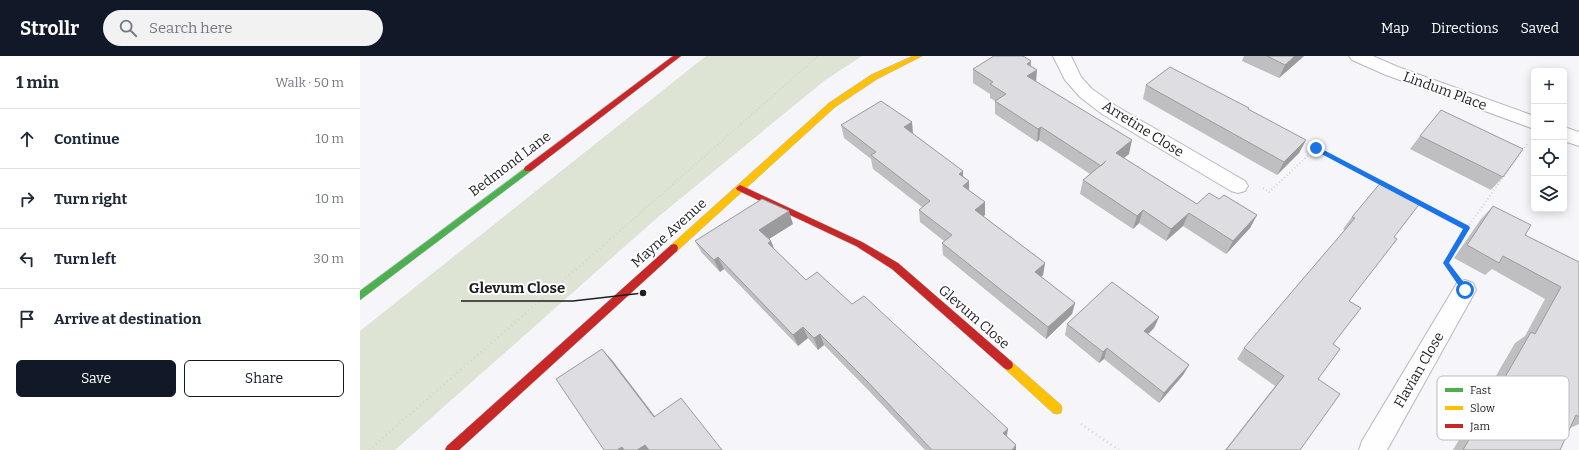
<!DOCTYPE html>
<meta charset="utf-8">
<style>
body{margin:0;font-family:Bitter,serif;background:#f2f2f3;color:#1f2937}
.controls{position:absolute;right:12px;top:12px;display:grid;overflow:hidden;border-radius:6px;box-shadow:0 2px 10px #0003}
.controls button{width:36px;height:36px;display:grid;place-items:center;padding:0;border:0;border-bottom:1px solid #e0e1e3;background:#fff;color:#1f2937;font:20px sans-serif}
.stop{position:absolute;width:12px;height:12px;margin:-9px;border:3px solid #1a73e8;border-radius:50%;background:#fff}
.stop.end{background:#1a73e8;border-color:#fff;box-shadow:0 1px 4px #0008}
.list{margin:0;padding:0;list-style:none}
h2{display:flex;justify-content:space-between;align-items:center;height:52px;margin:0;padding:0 16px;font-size:17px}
h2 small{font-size:13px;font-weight:400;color:#747a83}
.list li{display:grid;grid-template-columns:26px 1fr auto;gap:12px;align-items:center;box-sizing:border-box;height:60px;padding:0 16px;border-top:1px solid #e0e1e3}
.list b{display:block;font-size:15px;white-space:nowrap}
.list em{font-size:13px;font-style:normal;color:#747a83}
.actions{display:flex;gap:8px;padding:12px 16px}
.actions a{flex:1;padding:9px 0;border:1px solid #111827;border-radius:6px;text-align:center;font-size:14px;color:#111827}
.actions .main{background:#111827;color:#fff}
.icon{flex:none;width:22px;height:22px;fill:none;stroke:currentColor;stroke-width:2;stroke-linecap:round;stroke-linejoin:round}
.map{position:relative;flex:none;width:1219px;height:394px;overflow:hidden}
header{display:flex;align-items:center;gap:24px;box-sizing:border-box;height:56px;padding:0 20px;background:#111827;color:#fff}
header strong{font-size:19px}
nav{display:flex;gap:22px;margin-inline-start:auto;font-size:14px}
.search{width:280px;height:36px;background:#f2f2f3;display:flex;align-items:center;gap:10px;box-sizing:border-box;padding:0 14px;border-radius:22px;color:#747a83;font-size:15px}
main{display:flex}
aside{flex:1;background:#fff}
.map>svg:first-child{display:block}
</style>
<header>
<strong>Strollr</strong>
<div class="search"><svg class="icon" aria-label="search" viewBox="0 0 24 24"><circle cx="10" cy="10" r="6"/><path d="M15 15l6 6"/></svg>Search here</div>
<nav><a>Map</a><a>Directions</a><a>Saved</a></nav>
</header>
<main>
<aside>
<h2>1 min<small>Walk · 50 m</small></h2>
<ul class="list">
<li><svg class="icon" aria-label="ahead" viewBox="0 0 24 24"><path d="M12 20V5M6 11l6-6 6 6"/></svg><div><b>Continue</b></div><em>10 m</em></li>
<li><svg class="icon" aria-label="right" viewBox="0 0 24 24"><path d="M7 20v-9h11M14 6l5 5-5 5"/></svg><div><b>Turn right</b></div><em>10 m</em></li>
<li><svg class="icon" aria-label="left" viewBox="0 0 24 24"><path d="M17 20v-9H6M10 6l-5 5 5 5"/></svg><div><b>Turn left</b></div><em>30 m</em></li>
<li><svg class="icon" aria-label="arrive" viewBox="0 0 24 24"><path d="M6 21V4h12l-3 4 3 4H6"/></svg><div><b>Arrive at destination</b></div></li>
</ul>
<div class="actions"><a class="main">Save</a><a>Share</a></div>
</aside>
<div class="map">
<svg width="1219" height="394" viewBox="0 0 1219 394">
<rect width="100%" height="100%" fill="#f5f5fa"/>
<path fill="#dee4d4" d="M346,0h156l-38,25 -166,136 -263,233h-35v-119z"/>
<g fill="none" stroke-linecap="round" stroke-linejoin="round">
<g stroke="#b9b8bc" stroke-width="2">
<g id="street">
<path d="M693,0h18l10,21 11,12 24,17 129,75 3,5 -3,5 -7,2 -7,-2 -129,-77 -22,-17 -15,-17z"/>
<path d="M989,0h24l25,11 136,49v13l-148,-54 -34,-15z"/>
<path d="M1204,71l15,5v14l-15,-5z"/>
<path d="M1105,224l8,3 3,7 -89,160h-28l3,-9 95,-158z"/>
</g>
</g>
<g stroke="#b9b8bc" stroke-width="1">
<path id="fast" d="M168,110l3,1 1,2 -1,2 -171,129v-9z"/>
</g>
<g stroke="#b9b8bc" stroke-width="1">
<g id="slow">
<path d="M553,0h9l-45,23 -42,28 -158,144h-6l-1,-3 1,-3 158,-142 42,-28z"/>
<path d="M648,304l4,2 49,43 1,4 -1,4 -4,1 -4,-1 -49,-45 -1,-3 1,-3z"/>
</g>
</g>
<g stroke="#b9b8bc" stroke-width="1">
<g id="jam">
<path d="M313,0h8l-150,115h-6l-1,-2 1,-2z"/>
<path d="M380,129l122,57 36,21 114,99 1,3 -1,3 -4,2 -4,-2 -112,-99 -36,-23 -119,-56 -1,-2z"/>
<path d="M314,188l3,1 1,3 -1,3 -218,199h-14l2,-4 224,-201z"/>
</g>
</g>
<g stroke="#d4d4d6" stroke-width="2" stroke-dasharray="1 2.5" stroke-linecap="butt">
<path d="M903,132l6,4 47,-44 67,36"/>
<path d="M1058,146l49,26 60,-84"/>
<path d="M260,175l198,-175"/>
<path d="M1105,175l2,-3"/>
</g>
<g stroke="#d4d4d6" stroke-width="2.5" stroke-dasharray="1 3.5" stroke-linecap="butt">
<path d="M1090,212l-4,-5 20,-33"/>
<path d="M721,368l38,26"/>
<path d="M9,394l252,-220"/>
</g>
<use href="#street" fill="#fefefe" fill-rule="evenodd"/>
<use href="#fast" fill="#4caf50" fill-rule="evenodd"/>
<use href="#slow" fill="#ffc107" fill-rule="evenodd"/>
<use href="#jam" fill="#c62828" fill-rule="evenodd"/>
</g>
<g fill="#bfbfc2">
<path d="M884,0h60l-25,22 -37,-17z"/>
<path d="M671,10l5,16 93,72 -6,4 74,46 22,-5 38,16 -7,13 -24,26 -43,-28 -17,15 -27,-18 -6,6 -53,-35 3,-14 7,-6 -51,-34 -2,2 -42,-28v-13l-5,-3v-4l-17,-11v-14z"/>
<path d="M786,29l160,55 -7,13 -22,22 -134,-76z"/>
<path d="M552,66l1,12 56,47v9l16,12v13l-2,1 62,47 -2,12 -2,2 34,26 -3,11 -26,25 -103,-84 -1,-12 2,-2 -24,-19 -1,-12 3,-3 -49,-38 -2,-10 -27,-21 -3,-13z"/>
<path d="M1060,80l83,41 -12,13 -81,-41z"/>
<path d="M1133,150l32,29 54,27v162l-9,4 -10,22h-107l62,-107 10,-7 20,-37 -53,-30 -7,6 -31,-17 27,-39z"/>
<path d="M992,161l42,20 -45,64 -16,43 -15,35 -18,71h-75l50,-64 -38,-27 7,-11 101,-118 -2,-1z"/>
<path d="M433,168l-24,15 2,2 3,8 32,31 46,24 156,125 -1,7 9,9v5h-91l-56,-59 -45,-46 -6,5 -10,-12 -10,8 -74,-77 -4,3 -18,-19 -7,-12z"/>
<path d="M799,261l-5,11 -6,6 41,31 -6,10 -24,28 -55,-44 -5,4 -34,-28 2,-11z"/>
</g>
<g fill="#9b9b9e">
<path d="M935,0h9l-25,22 6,-13z"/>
<path d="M671,5l-1,13 7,-4 -1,13 -10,7 1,-26z"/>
<path d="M552,66l1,14 -9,-9z"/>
<path d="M681,71l-2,13 -2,2 1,-13z"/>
<path d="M772,84l-3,14 -16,13 3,-14z"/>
<path d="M946,84l-7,13 -22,22 7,-13z"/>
<path d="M603,115v13l-4,-10z"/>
<path d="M609,125v13l-6,-8z"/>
<path d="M625,146v13l-10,8v-13z"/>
<path d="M783,154l-4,13 -6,6 4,-13z"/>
<path d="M429,155l4,13 -29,18 -5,-12z"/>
<path d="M829,157l-6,13 -17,15 5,-12z"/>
<path d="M897,159l-7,13 -24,26 7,-13z"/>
<path d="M411,185l5,13 -8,-11z"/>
<path d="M358,201l6,12 -4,3 -6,-12z"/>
<path d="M685,207l-2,12 -10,9 2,-12z"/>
<path d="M715,247l-3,11 -26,25 2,-12z"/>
<path d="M799,261l-5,11 -14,14 4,-11z"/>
<path d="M443,271l5,11 -10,8 -5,-11z"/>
<path d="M460,278l4,11 -6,5 -4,-12z"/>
<path d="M747,292l-3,11 -5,4 4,-11z"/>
<path d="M242,293l10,11 51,67 -9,-10z"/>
<path d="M829,309l-6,10 -24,28 5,-10z"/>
<path d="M648,373l-2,9 -3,-5z"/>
<path d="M285,389l5,5h-13z"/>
<path d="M656,389v5h-4z"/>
<path d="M262,391l4,3h-9z"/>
</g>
<g fill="#dedee2" stroke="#9b9b9e">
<path d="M634,0h29l8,5 -4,3 10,6 -10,6 105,64 -16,13 81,51 12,-11 10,6 5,-4 33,20 -24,26 -44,-28 -18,16 -28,-19 -6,6 -54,-36 23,-19 -5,5 -60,-39 -3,2 -43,-28 11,-7 -16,-10 3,-2 -20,-13z"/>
<path d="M907,0h28l-10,9z"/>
<path d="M810,11l79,41 -1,1 58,31 -22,22 -138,-77z"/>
<path d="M521,45l31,21 -8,5 59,44 -4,3 10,7 -6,5 22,16 -10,8 70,53 -10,9 40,31 -27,24 -106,-84 10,-8 -33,-25 11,-9 -59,-46 5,-3 -35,-27z"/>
<path d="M1081,54l82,39 -20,28 -83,-41z"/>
<path d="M1022,125l39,21 -27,35 3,2 -48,62 12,7 -28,36 7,5 -22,30 22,15 -40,56h-74l58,-74 -40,-28 111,-130 -3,-1z"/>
<path d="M402,143l27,12 -30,19 12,11 -3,2 38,37 11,-8 35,32 12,-8 144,133 -5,4 13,12 -4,5h-80l-66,-70 -46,-46 -6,4 -11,-11 -10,8 -75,-78 -4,3 -19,-19z"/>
<path d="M1133,150l38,19 -6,10 54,27v155l-3,-2 -16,35h-97l68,-118 4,2 26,-47 -58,-31 -4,7 -32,-18z"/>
<path d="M752,226l47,35 -15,14 45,34 -25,28 -57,-45 -4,4 -36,-28z"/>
<path d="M242,293l52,68 27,-19 41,52h-73l-4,-5 -8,5h-13l-2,-3 -5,3h-13l-48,-71z"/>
</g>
<path fill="#1a73e8" d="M954,91h4l151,79 1,2 -21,35 19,25v4h-5l-20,-29 20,-34 -149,-79z"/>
<g text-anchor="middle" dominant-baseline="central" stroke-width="4" stroke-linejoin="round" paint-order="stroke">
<g font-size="14" fill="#1f1e21" stroke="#fff">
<text transform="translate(1085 35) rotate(20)">Lindum Place</text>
<text transform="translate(783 73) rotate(32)">Arretine Close</text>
<text transform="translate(150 108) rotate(-37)">Bedmond Lane</text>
<text transform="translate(309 177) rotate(-42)">Mayne Avenue</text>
<text transform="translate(614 261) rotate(41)">Glevum Close</text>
<text transform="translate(1059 314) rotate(-60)">Flavian Close</text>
</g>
</g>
<rect x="1077" y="320" width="132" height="64" rx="6" fill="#fff" stroke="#bcbcbc" stroke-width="1"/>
<rect x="1085" y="332" width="18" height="4" fill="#4caf50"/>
<rect x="1085" y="350" width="18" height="4" fill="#ffc107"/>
<rect x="1085" y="368" width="18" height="4" fill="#c62828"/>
<g font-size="11" fill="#1f1e21">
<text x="1110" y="338">Fast</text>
<text x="1110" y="356">Slow</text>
<text x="1110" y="374">Jam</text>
</g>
<path fill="none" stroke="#1f1e21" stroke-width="1.5" d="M283 237L213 245H101"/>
<circle fill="#1f1e21" stroke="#fff" stroke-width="1.5" cx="283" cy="237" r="4"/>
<g font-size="15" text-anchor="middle" font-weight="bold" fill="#1f1e21" stroke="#fff" stroke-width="4" stroke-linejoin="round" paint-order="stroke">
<text x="157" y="237">Glevum Close</text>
</g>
</svg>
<div class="controls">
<button>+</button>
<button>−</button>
<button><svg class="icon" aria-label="locate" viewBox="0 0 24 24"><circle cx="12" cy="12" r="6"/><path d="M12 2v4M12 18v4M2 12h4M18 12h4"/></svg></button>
<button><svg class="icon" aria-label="layers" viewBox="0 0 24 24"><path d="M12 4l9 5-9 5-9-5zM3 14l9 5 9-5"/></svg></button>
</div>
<div class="stop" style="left:1105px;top:234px"></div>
<div class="stop end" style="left:956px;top:92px"></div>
</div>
</main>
